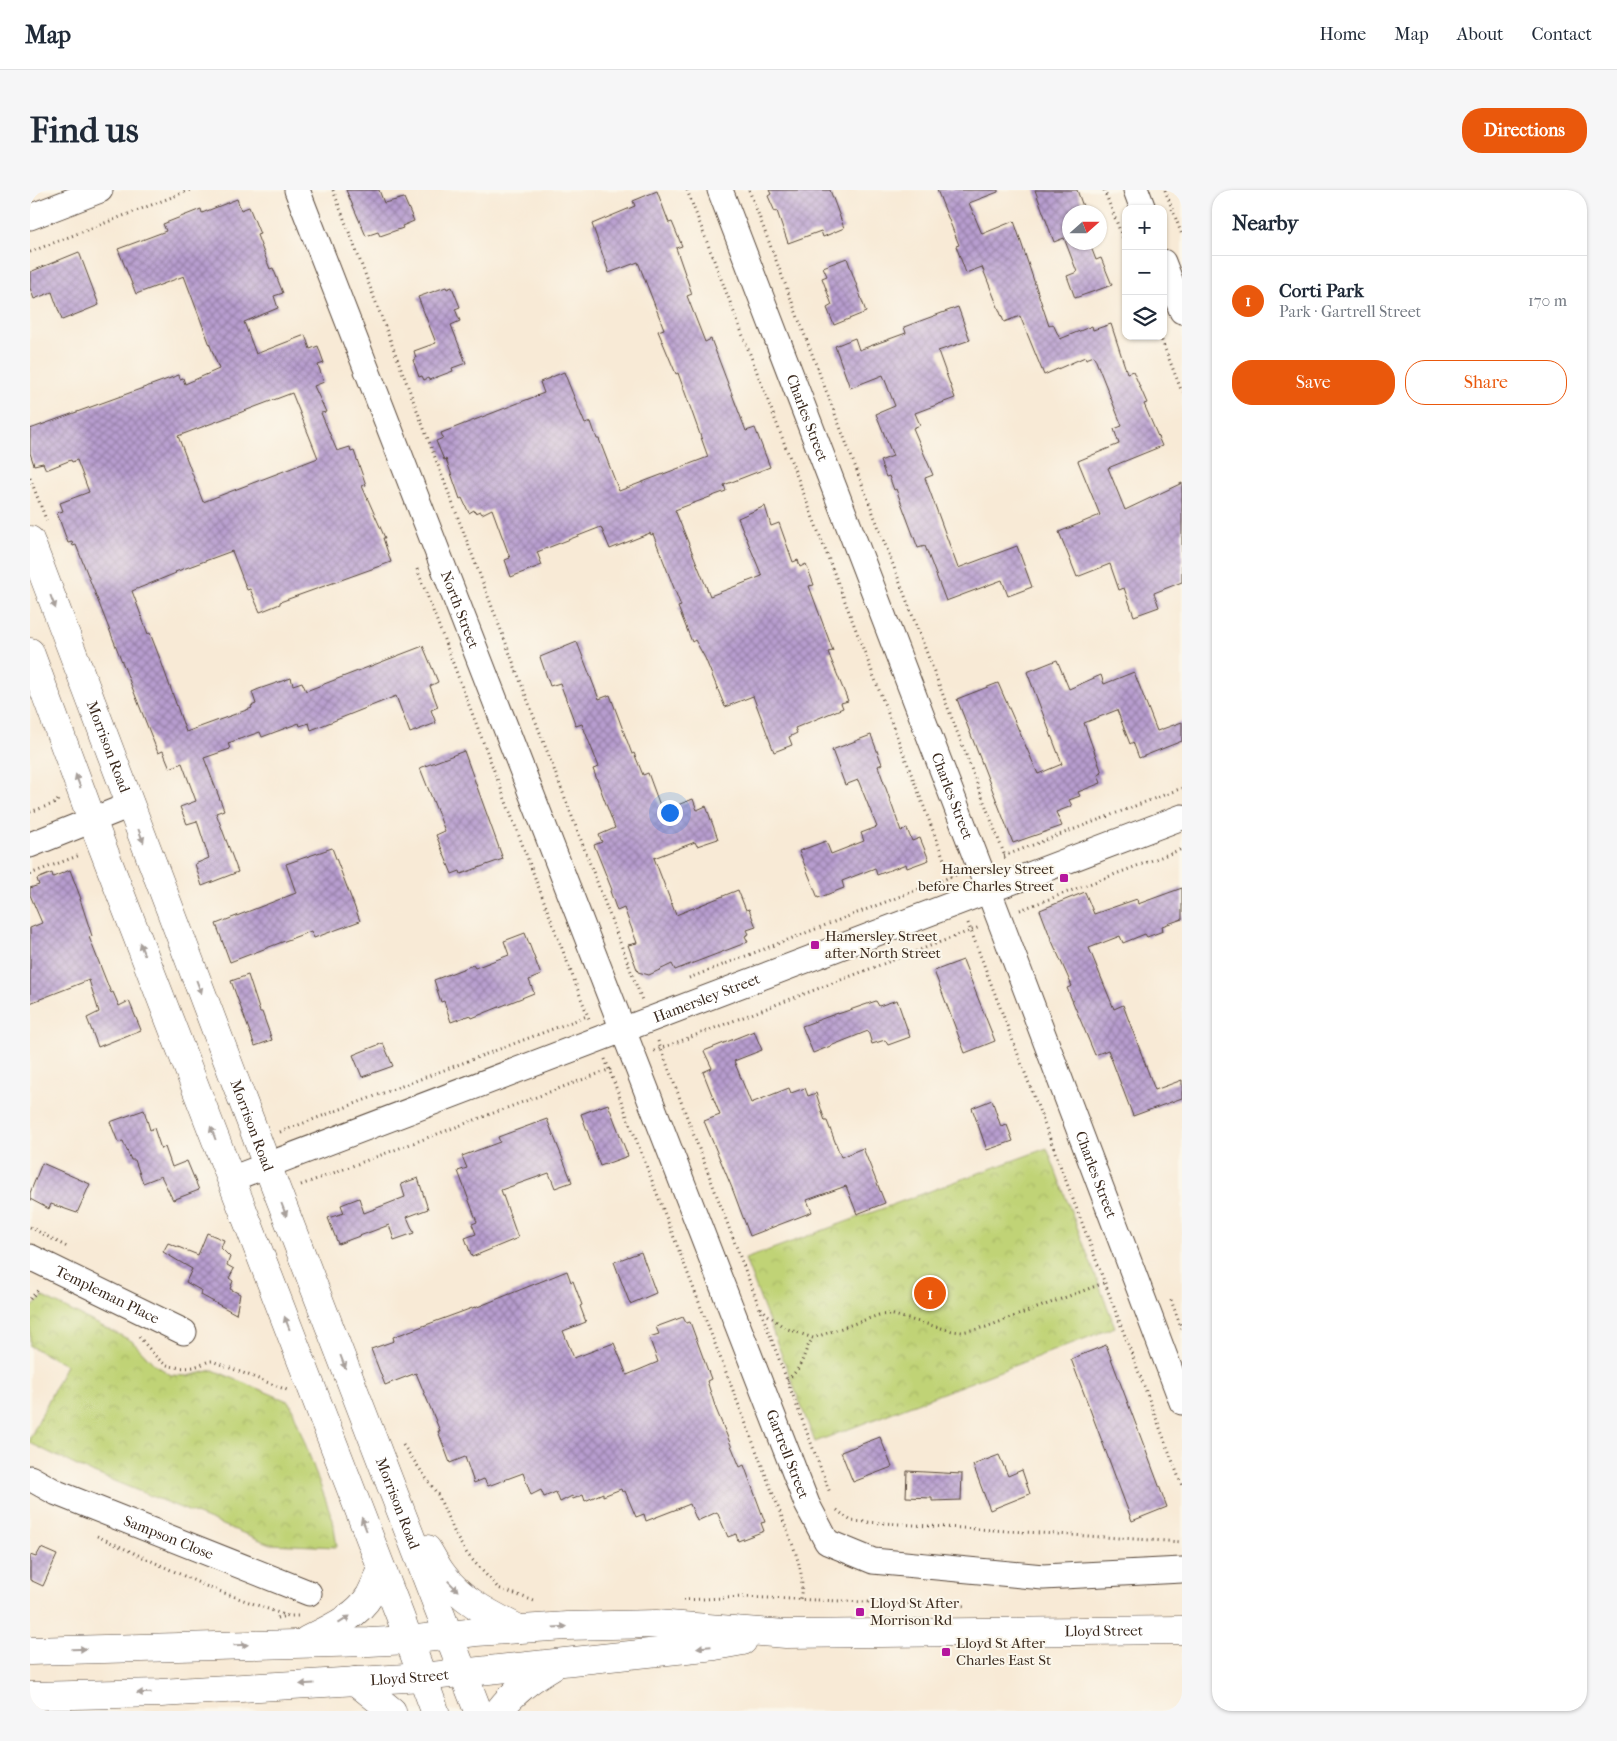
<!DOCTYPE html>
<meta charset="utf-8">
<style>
body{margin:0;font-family:"IM FELL French Canon",serif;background:#f6f6f7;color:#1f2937}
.controls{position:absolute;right:15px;top:15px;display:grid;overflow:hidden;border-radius:10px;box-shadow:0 1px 4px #0004}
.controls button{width:45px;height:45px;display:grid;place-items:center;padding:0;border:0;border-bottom:1px solid #e0e1e3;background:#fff;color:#1f2937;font:25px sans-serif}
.compass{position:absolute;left:1032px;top:15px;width:45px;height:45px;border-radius:50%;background:#fff;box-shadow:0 1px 4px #0004;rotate:69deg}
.you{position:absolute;left:639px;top:622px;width:18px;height:18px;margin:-12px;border:4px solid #fff;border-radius:50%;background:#1a73e8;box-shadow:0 0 0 8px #1a73e833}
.badge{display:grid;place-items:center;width:32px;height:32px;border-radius:50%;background:#ea580c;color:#fff;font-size:16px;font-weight:700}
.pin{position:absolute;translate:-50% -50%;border:2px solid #fff;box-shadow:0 1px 5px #0006}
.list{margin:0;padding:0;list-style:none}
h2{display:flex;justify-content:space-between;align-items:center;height:65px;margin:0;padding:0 20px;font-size:21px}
h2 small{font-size:16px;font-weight:400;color:#747a83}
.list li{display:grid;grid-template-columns:32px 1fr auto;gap:15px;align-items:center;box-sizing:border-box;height:90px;padding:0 20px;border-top:1px solid #e0e1e3}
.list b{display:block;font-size:19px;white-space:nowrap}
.list p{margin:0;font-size:16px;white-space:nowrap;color:#747a83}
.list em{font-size:16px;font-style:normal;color:#747a83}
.actions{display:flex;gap:10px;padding:15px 20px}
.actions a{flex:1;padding:11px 0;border:1px solid #ea580c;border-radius:20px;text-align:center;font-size:18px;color:#ea580c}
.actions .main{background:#ea580c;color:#fff}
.icon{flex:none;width:28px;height:28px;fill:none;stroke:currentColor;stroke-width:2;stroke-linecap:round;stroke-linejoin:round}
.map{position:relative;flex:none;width:1152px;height:1521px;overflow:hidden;border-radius:20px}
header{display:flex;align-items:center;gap:30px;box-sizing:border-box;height:70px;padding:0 25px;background:#fff;border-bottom:1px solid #e0e1e3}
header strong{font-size:24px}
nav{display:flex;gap:28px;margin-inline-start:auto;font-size:18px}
.intro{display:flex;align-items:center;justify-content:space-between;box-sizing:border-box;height:120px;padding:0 30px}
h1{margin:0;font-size:35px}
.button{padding:12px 22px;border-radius:20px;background:#ea580c;color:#fff;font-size:18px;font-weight:700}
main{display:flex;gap:30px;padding:0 30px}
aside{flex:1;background:#fff;border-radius:20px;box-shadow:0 1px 4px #0004}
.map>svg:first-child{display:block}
</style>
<header>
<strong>Map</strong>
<nav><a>Home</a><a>Map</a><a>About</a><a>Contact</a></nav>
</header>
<div class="intro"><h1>Find us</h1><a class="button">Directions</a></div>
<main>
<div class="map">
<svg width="1152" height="1521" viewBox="0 0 1152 1521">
<defs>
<pattern id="park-crowns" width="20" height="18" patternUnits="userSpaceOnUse" patternTransform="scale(1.25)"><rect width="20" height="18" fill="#c0d376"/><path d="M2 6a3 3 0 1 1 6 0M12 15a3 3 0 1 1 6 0" fill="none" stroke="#a6b566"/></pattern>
<pattern id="building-cross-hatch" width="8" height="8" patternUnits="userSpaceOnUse" patternTransform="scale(1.25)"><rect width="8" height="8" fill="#b79dcf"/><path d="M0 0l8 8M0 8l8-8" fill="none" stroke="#9680a7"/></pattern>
</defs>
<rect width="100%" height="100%" fill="#fbf7ec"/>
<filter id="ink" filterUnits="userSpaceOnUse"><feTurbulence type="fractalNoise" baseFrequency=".02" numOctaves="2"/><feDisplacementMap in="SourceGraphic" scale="10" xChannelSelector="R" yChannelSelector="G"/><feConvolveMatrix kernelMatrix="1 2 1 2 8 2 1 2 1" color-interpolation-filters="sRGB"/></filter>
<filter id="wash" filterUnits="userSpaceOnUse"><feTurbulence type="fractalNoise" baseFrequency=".0096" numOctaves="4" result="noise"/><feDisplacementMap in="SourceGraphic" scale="20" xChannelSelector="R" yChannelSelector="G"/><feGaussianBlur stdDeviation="1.12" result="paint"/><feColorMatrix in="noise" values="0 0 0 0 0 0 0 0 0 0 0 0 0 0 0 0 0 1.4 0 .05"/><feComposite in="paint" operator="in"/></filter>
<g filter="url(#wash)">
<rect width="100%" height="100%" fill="#f8ead6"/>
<g fill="url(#park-crowns)" stroke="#7e7e4a">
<path d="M1017,958l68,179 -300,115 -70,-183z"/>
<path d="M13,1107l89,44 22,23 17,11 17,1 25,-6 77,32 43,118 4,27 -67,-3 -191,-77 -49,-24v-5l36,-73 -36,-19v-37z"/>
</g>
<g id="blocks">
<g fill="url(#building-cross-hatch)" fill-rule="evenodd">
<path d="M316,0h33l5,13 20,-5 10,23 -12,5 1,2 -23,8 -2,-4 -12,4z"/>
<path d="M739,0h61l14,38 -21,9 -2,-6 -33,12 -11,-32 -2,1 -7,-16 3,-2z"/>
<path d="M907,0h61v2l-29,11 13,31 32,-13 35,105 4,-2 7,15 32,-13 1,4 18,-6 16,49 6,-2 14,32 -3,1 18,42 -54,22 17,42 57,-27v99l-28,11 5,14 -25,9 -10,-28 -5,2 -9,-26 -33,13 -18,-45 41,-17 -22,-54 41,-17 -5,-15 8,-3 -28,-70 -8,3 -1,-2 -41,18 -24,-59 -16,6 -22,-55 -16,6 -10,-27 3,-1z"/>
<path d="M1005,0h42l8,22h-15v30h19l7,18 5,-2 11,27 -37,13 -8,-22 10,-4 -13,-34 -10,4z"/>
<path d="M627,1l12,32 3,-1 10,24 -6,2 16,46 -5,2 18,46 6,-3 35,92 9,-3 15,39 -46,18 2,6 -51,19 35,86 52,-20 -24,-58 27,-12 6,20 8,-3 14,39 5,-2 2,7 6,-3 8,21 -5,1 24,65 -5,1 20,49 -7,2 2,5 -48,20 2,5 -8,4 3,8 -18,7 -21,-56 -28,11 -20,-49 -10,-18 -3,2 -14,-35 3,-1 -28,-72 -2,1 -1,-2 -40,16 -9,-22 -64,25 5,13 -31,12 -6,-17 5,-2 -18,-49 -10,5 -2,-3 -5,2 -1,-3 -5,3 -7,-15 -2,1 -14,-40 -2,1 -8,-19 7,-3 -2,-5 103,-40 -4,-11 24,-10 21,52 6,-2 6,17h2l20,52 89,-34 -30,-84 -2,1 -18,-43 6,-2 -26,-67 -29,11 -17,-49 43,-18 -2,-5z"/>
<path d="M207,9l4,11 8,-3 11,27 -3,1 13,34 3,-1 10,25 -9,3 4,12 -34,14 12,32 49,-19 5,14 8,-3 6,17 -6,2 6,17 -10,4 12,26 -5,1 16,38 13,-4 1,5 3,-1 12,34 -4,1 23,52h-2l8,24 -111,40v2l-20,8 -10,-23 -3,1 -15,-39 -57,21 1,1 -44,18 16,43 2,-1 12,31 24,68 66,-24 -1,-2 5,-2 -4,-12 7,-3 32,-11 2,7 9,-3 4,9 117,-45 15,36 -8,4 8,21 -7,3 5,13 -26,10 -14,-37 -85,34 -2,-7 -9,3 -1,-3 -37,14 -2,-5 -32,11 2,6 -26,9 20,52 -8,3 22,59 -36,14 -7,-22 14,-6 -12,-37 -10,3 -7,-17 16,-6 -14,-38 -12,5 -7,-17 -5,2 -82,-208 -3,1 -1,-4 -4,1 -11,-30 6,-2 -3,-8 29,-11 -12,-32 -5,2 -1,-2 -25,10 -3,-7 -9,2 -4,-12v-24l149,-54 1,4 3,-1 2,6 34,-15 -35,-93 -48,18 -18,-45 48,-18 -3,-7 38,-15 1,4zM262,203l26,65 -115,44 -25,-66z"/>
<path d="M49,62l20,53 -37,15 -10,-28 -18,7 -4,-11v-16z"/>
<path d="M817,68l19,54 -32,13 -7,-17 5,-3 -10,-27 5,-2 -4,-9z"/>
<path d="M416,97l1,2 5,-2 8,20 -5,2 5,12 -9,4 15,38 -14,5 1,3 -24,9 -1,-2 -4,2 -2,-4 -3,1 -6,-17 3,-2 -2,-7 22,-8 -18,-46z"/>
<path d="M928,117l12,33 -32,11 17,47 -40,15 5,12 -7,3 20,47 -8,3 33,90 59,-22 15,41 -24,9 -6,-16 -56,21 -21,-55 -7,2 -22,-59 -2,1 -5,-14 -3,1 -6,-16 13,-5 -17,-42 19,-8 -12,-31 -33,13 -15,-42 20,-8 4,12 47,-17 -2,-6z"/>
<path d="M547,452l22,57 11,-4 22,59 2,-1 9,22 5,-2 14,38 31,-12 4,11 9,-4 12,33 -21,7 -2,-4 -41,16 22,57 62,-25 8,20 3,-1 7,18 -9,3 2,4 -4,2 3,6 -73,28 -3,-6 -23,11 -11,-3 -10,-27 9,-2 -13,-35 -7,3 -7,-20 2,-1 -18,-45 8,-3 -3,-7 16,-7 -22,-59 6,-2 -17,-43 -6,2 -16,-43 -10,3 -10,-29z"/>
<path d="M1027,470l12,29 32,-14 3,9 30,-12 23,59 25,-9v19l-43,17 -6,-16 -3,2 -13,-34 -33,13 18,50 -4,2 3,8 -23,9 2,4 -11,4 3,6 -16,6 6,14 -49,17 -56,-144 41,-16 40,91 24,-10 -35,-92z"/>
<path d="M841,545l11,29 -4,2 23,65 6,-2 5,12 8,-3 9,22 -22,8 -1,-4 -29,11 -2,-7 -33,13 2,7 -26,10 -19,-47 27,-10 5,13 33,-13 -3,-8 16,-6 -19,-47 -13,5 -13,-35z"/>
<path d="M434,561l39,108 -42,15 -1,-3 -8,3 -16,-39 9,-4 -25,-63z"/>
<path d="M302,658l28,73 -46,17 -3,-7 -81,31 -14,-38 80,-31 -10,-29z"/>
<path d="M40,680l11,29h-1l12,37 -3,1 22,56 2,-1 6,14 10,-5 12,29 -43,17 -11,-29 12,-6 -10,-32 -59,23v-75l12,-5 -12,-28v-7l9,-3 -2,-6 15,-6 1,4z"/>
<path d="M1152,698v31l-20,7 1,5 -16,6 -2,-3 -22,9 -3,-7 -31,12 25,61 9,-4 32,85 27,-10v18l-49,18 -25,-66 -13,5 -28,-67 5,-2 -21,-47 -11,-29 45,-18 9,22 43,-15 1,5z"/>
<path d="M495,743l16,42 -12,5 5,13 -62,25 -2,-3 -19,7 -7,-21 -3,1 -7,-22 39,-15 2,3 34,-13 -5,-14z"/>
<path d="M933,770l32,81 -30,12 -31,-82z"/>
<path d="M218,785l12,37h2l10,28 -17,6 -24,-65z"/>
<path d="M867,810l13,37 -22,8 -3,-5 -13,4 -4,-13 -55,22 -11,-27 36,-13v1l38,-13 3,5z"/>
<path d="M724,841l8,19 -28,11 17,42 38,-15 2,5 14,-5 3,8 8,-3 9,28h2l14,36 22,-9 22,55 -28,11 -11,-28 -39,14 5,12 -62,24 -18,-48 -28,-67 16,-6 -17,-43 9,-4 -8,-17z"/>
<path d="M353,853l10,23 -31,11 -9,-22z"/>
<path d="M962,910l9,27 6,-2 6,16 -26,9 -15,-42z"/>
<path d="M578,914l20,52 -28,10 -19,-52z"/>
<path d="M114,920l6,20 4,-2 7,21 4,-2 7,20 15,-6 12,29 -26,10 -12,-24 -18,7 -8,-23h-4l-8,-19 -5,1 -8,-20z"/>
<path d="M517,929l25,63 -17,6 -6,-15 -48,17 17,48 -46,19 -7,-19 11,-4 -4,-10 5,-2 -19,-51 9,-3 -5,-12 38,-14 -2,-5z"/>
<path d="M12,973l48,21 -13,29 -26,-9 -2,5 -19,-10v-6z"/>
<path d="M388,988l10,31 -21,8 7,16 -20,7 -5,-15 -51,19 -10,-26 16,-5 -3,-8 18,-7 5,15 41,-16 -4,-13z"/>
<path d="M177,1043l17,7 -3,8 9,9 -3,8 7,4 -5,9 4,3 -3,8 10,5 -4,20 -35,-19 1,-4 -16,-9 6,-13 -29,-17 5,-9 30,12z"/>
<path d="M611,1062l15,41 -26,11 -16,-42z"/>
<path d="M537,1081l4,11 2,-1 9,24 -2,1 6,16 -23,9 11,27 40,-15 13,32 31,-13 -9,-25 10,-3 -3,-7 27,-10 3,6 4,-1 21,57 -4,2 9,28 24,58 4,-2 21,57 -4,1 3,8 -26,10 -2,-7 -8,3 -11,-25 -20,9 -7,-17 -44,17 -2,-7 -8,3 -11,-26 -3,1 -1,-3 -18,7v-3l-18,8 -2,-6 -10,4 -1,-3 -12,6 -4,-10 -12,5 -3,-7 -10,5 -8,-22 -35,13 -4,-7 -10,4 -9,-26 -15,6 -12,-32h2l-24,-58 -31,12 -14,-36 23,-8 -1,-4 82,-30v1z"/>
<path d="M1076,1155l61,162 -35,14 -61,-162z"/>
<path d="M850,1247l12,30 -39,15 -12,-30z"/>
<path d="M969,1265l9,21 14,-6 8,24 -40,16 -17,-45z"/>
<path d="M877,1281l55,3 -1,26 -29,1v-3l-26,-1z"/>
<path d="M11,1358l16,7 -14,31 -13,-6v-25l6,2z"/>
</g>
</g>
</g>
<g filter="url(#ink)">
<use href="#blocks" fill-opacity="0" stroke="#57473a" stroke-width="1"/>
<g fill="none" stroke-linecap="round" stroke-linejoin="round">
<g stroke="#57473a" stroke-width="27">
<g id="minor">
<path id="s1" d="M267,0l510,1314 20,38 46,19 170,16 139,-7"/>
<path id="s2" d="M690,0l279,728 183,484"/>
<path d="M1106,0l7,19"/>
<path d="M0,27l70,-27"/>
<path d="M1133,72l19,49"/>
<path d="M0,655l100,-40"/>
<path id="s3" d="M201,989l951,-362"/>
<path id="s4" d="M0,1067l154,75"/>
<path id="s5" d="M0,1288l27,15 252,100"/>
</g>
</g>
<g stroke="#57473a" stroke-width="29">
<g id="primary">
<path id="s6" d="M0,350l237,625 211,546"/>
<path d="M0,462l62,168 308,796 35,95"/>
<path d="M397,1359c6,9 10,19 17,27 18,25 48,39 75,53"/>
<path d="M277,1450c22,-11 50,-23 63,-45 4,-8 8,-17 12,-25"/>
<path id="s7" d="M0,1461l339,-9 40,-2 67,-8 91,-6 89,-2 130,10 396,-4"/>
<path d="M325,1491l37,30"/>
<path id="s8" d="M0,1506l131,-3 261,-16 293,-31 28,-5"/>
<path d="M469,1521c15,-20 33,-33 55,-46"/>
</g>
</g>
<g stroke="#57473a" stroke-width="3" stroke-dasharray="1 4" stroke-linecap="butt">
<path d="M303,0l309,810"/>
<path d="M657,0l265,690"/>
<path d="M719,0l257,669"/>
<path d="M1074,0l22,56"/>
<path d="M1135,0l17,45"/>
<path d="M0,62l160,-62"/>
<path d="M1130,146l22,56"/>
<path d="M0,288l17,44"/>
<path d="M387,379l172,450"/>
<path d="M0,622l26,-9 3,-5"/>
<path d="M974,666l178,-68"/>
<path d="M0,684l50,-19"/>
<path d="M990,720l162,-61"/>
<path d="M938,733l214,563"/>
<path d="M659,788l269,-104"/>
<path d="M628,851l172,452"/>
<path d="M624,861l326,-124"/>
<path d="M575,869l190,492c6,19 9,29 5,48"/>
<path d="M250,942l307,-116"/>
<path d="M271,995l310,-116"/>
<path d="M0,1037l37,20"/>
<path d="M0,1109l10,-11"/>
<path d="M1141,1110l11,30"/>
<path d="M731,1118l8,8 16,12 28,10 66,-23 11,-1 62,17 10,1 24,-5 118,-44"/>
<path d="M109,1147c8,8 16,21 26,27 8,4 24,5 32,2 6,-1 9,-5 15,-5l75,29"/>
<path d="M757,1190c19,-16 14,-25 26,-42"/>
<path d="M373,1255l35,50 19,43 11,17 30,33 39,14"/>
<path d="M807,1320l14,11 331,21"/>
<path d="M67,1346l111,51 79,29"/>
<path d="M653,1410l59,-3 224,9"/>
<path d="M247,1428l11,-2h10"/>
</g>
<use href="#minor" stroke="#fff" stroke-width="25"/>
<use href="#primary" stroke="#fff" stroke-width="28"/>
</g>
<defs><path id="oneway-solid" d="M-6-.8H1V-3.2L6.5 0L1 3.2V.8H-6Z" transform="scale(1.25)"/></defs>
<g fill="#a79f9a">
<use href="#oneway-solid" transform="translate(23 412) rotate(69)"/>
<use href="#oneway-solid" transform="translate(48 591) rotate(-110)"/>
<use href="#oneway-solid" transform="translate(111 646) rotate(69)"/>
<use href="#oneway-solid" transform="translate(112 759) rotate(-111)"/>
<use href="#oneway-solid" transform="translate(169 797) rotate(69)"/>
<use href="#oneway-solid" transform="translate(183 943) rotate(-111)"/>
<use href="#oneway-solid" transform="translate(254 1020) rotate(69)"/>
<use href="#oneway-solid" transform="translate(257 1133) rotate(-111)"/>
<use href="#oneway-solid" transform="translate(313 1172) rotate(69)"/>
<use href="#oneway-solid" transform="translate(334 1334) rotate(-111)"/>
<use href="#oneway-solid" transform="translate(423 1396) rotate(46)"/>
<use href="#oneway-solid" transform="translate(314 1430) rotate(-33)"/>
<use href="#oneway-solid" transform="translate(530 1437) rotate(-4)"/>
<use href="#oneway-solid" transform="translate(211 1455) rotate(-2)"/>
<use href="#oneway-solid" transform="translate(674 1457) rotate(175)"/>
<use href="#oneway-solid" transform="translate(49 1459) rotate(-2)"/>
<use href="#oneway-solid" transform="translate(277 1494) rotate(177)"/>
<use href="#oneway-solid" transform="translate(114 1503) rotate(179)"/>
</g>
</g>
<g fill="#b5179e" stroke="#fbf7ec" stroke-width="2">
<rect x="1029" y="683" width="10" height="10" rx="2.5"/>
<rect x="780" y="750" width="10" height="10" rx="2.5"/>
<rect x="825" y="1417" width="10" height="10" rx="2.5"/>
<rect x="911" y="1457" width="10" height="10" rx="2.5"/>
</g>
<g text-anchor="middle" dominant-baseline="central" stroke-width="4" stroke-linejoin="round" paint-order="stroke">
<g font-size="15" fill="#3b2a1e" stroke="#fbf7ec">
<text stroke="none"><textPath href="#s2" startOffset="244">Charles Street</textPath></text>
<text stroke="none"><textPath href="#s1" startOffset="450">North Street</textPath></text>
<text stroke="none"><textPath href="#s6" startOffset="221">Morrison Road</textPath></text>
<text stroke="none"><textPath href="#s2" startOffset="649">Charles Street</textPath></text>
<text stroke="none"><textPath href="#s3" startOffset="509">Hamersley Street</textPath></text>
<text stroke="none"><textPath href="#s6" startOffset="626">Morrison Road</textPath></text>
<text stroke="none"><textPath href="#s2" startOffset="1054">Charles Street</textPath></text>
<text stroke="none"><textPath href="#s4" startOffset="86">Templeman Place</textPath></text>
<text stroke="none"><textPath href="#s1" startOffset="1356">Gartrell Street</textPath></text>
<text stroke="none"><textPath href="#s6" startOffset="1031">Morrison Road</textPath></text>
<text stroke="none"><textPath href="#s5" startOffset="151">Sampson Close</textPath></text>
<text stroke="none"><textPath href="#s7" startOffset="1075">Lloyd Street</textPath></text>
<text stroke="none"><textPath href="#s8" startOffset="380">Lloyd Street</textPath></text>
</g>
<g font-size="15" fill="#3b2a1e" stroke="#fbf7ec" text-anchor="start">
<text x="1024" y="679" text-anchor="end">Hamersley Street<tspan x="1024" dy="17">before Charles Street</tspan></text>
<text x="795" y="746">Hamersley Street<tspan x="795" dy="17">after North Street</tspan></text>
<text x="840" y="1413">Lloyd St After<tspan x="840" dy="17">Morrison Rd</tspan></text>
<text x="926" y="1453">Lloyd St After<tspan x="926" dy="17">Charles East St</tspan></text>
</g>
</g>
</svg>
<div class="controls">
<button>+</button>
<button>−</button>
<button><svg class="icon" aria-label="layers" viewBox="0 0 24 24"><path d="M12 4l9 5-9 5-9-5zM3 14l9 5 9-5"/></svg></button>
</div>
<svg class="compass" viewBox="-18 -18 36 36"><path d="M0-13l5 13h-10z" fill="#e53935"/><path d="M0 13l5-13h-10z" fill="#747a83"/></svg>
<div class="you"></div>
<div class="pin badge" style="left:900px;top:1103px">1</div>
</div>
<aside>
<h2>Nearby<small></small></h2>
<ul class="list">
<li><span class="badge">1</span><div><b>Corti Park</b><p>Park · Gartrell Street</p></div><em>170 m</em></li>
</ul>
<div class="actions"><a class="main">Save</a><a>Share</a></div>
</aside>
</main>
